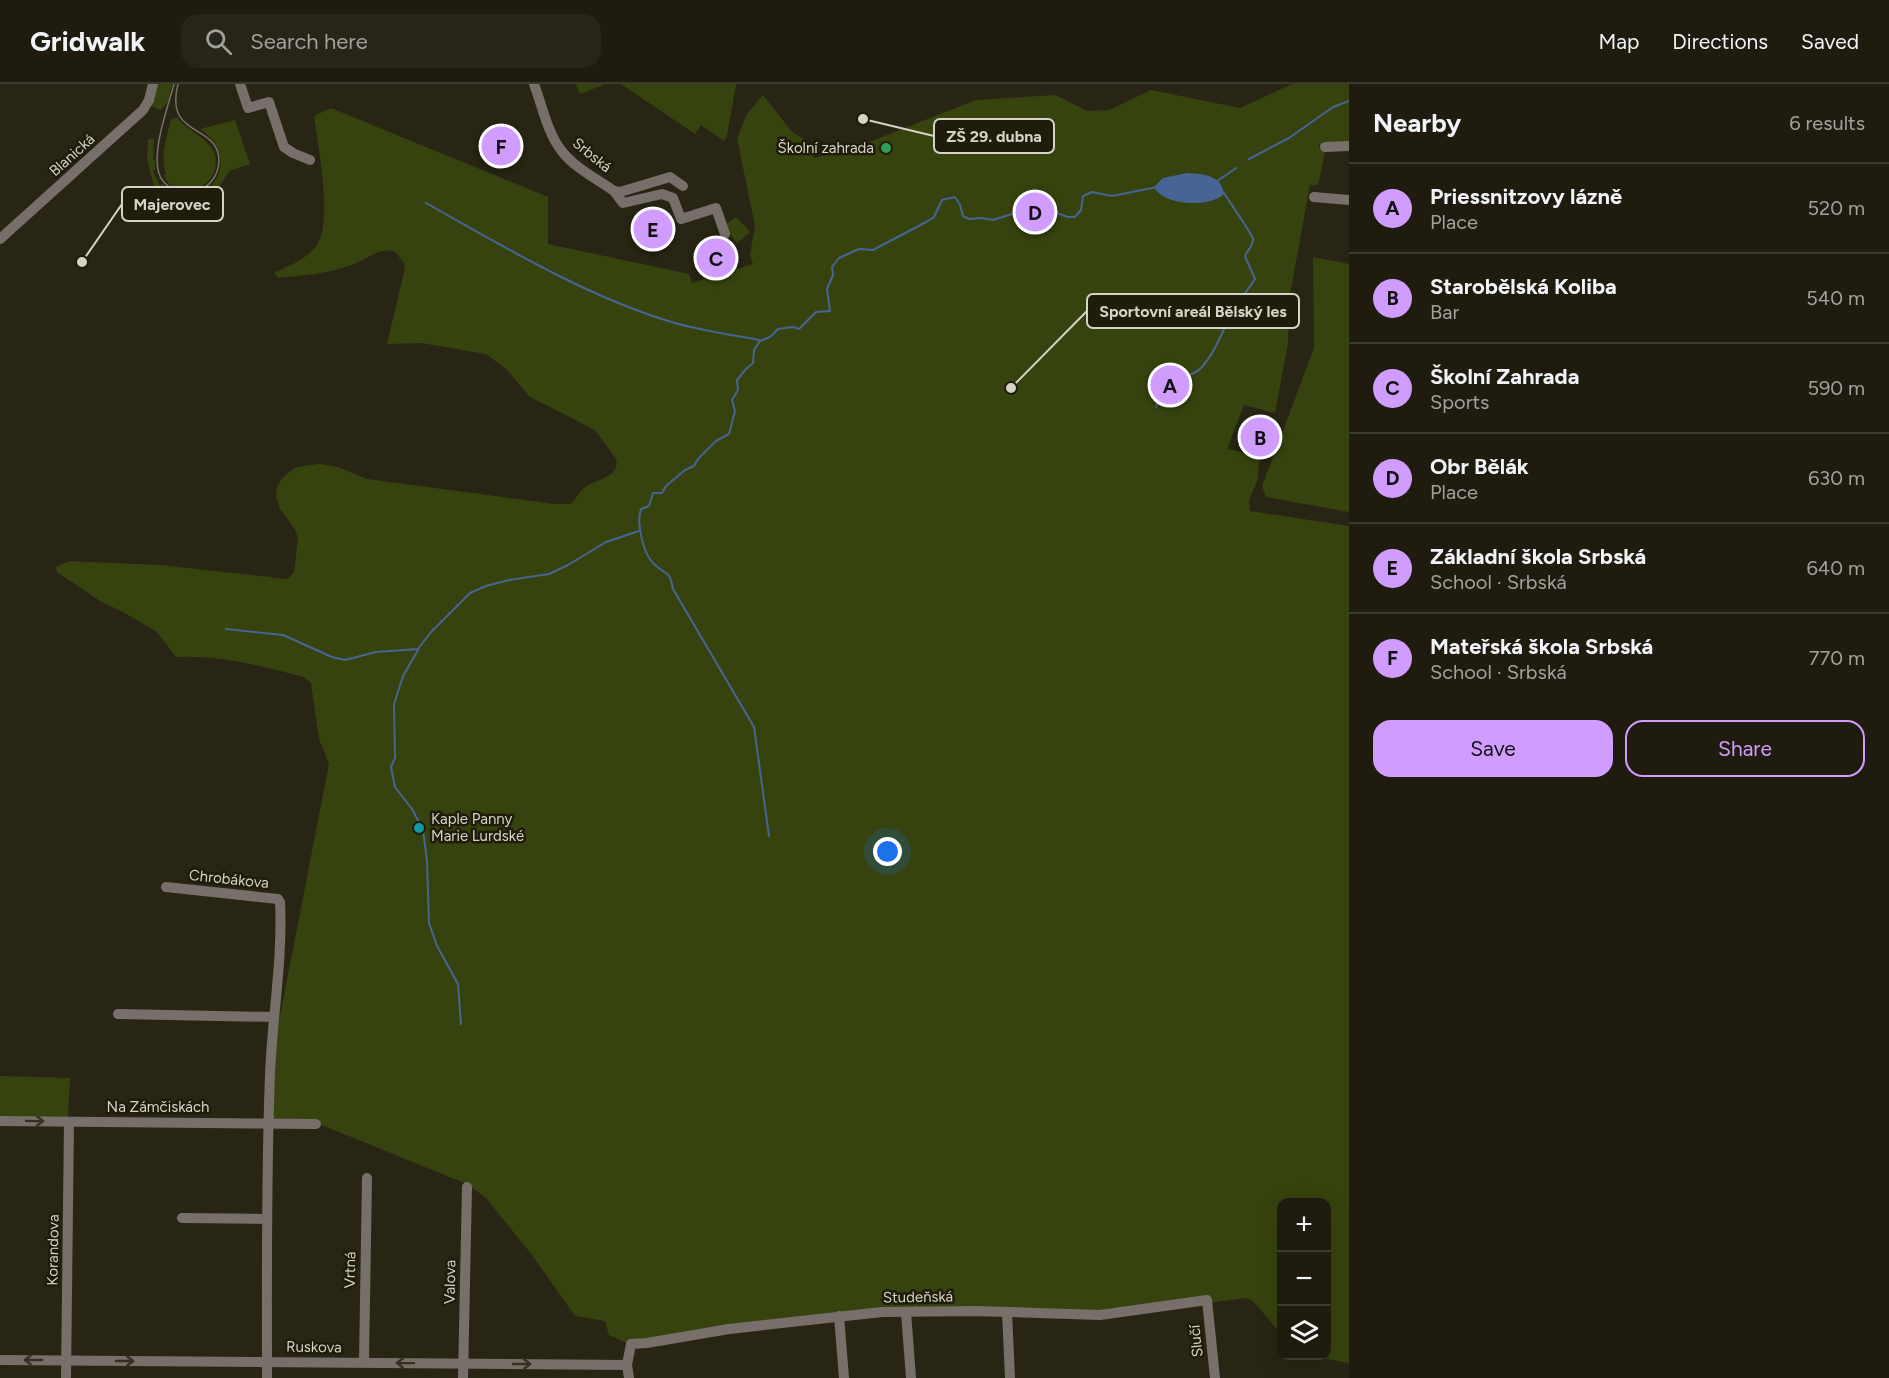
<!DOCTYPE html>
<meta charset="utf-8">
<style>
body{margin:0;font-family:Figtree,sans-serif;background:#272518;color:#f1f3f6}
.controls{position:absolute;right:18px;bottom:18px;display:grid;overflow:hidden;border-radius:12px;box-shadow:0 6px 24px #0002}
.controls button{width:54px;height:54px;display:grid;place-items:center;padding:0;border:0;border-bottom:2px solid #3c3a2f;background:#1f1c0f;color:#f1f3f6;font:30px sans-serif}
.you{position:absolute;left:888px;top:768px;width:21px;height:21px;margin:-15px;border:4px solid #fff;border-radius:50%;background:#1a73e8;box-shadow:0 0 0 9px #1a73e833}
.badge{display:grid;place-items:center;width:39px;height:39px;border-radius:50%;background:#d09dfe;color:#111;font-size:20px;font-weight:700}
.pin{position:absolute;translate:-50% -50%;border:3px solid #fff;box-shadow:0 2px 6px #0006}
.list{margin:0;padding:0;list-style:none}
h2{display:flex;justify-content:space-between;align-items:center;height:78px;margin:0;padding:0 24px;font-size:26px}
h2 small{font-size:20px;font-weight:400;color:#a1a19e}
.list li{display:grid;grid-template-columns:39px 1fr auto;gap:18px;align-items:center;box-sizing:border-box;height:90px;padding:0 24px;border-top:2px solid #3c3a2f}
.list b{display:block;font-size:22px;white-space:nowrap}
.list p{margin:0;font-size:20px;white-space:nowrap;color:#a1a19e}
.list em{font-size:20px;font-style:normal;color:#a1a19e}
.actions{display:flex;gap:12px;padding:18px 24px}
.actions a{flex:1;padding:14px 0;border:2px solid #d09dfe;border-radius:18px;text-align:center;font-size:21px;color:#d09dfe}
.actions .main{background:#d09dfe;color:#111}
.icon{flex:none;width:33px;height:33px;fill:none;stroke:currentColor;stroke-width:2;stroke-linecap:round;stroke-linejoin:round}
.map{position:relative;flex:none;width:1349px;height:1294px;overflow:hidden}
header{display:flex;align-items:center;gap:36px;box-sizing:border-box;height:84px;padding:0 30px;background:#1f1c0f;border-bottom:2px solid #3c3a2f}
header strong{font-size:28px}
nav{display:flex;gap:33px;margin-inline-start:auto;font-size:21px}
.search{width:420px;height:54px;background:#272518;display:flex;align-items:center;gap:15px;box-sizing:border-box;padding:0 21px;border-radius:18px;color:#a1a19e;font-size:22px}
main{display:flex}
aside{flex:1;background:#1f1c0f}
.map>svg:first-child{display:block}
</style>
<header>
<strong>Gridwalk</strong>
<div class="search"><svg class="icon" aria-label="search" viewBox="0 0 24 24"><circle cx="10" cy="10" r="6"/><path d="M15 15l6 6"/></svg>Search here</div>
<nav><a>Map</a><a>Directions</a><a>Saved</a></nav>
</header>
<main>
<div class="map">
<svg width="1349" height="1294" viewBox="0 0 1349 1294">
<rect width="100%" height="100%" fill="#292514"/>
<g fill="#37430e">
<path d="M158,0h14l-4,17 -7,9 -10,-4z"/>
<path d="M576,0h27v1l-23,9z"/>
<path d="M621,0h115l-9,52 -3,5 -23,-16 -6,9z"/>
<path d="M1292,0h57v59l-31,2 2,4 5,3 -7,33h-8l-21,115 -1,43 -13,70 -31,-8 -17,44 33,7 -3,25 -8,19 1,11 99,15v837l-37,-7h14v-154h-44l-1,132 -28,-33 -7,-3 -143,19 -219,-1 -127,12 -122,19 -26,-12 -4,-14 -30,-5 -43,-61 -46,-57 -19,-14 -148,-60 -54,-4 7,-63 57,-293 -10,-25 -8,-56 -7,-6c-45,-11 -81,-22 -128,-20l-19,-25 -32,-19 -25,-12 -43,-29 -1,-5 13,-6 90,4 129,14 6,-7 4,-34 -3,-8 -16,-23 -3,-11 1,-9 5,-9 14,-11 23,-3 19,3 29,12 187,25h17c5,-5 7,-11 12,-15 11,-10 38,-11 33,-30l-21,-29 -65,-33 -24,-28 -20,-15 -65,-11 -34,1 18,-76 -1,-5 -9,-11c-13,-6 -26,6 -39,11 -25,11 -51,12 -78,15l-4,-5c15,-7 33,-14 43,-28 16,-23 1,-100 -3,-129l17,-8 217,89v47l141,30 3,9 61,-19 -3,-9 5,-29 -18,-88 10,-24 16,-19 29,37 14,8 8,18 40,-10 122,-48 79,-5 32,16 22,-1 42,-20 89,18z"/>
<path d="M177,33c10,15 30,19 37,35 12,34 -37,54 -50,24l2,-2c-6,-19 0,-35 5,-54z"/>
<path d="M235,36l15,44 -21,7 -15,24 -26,10 -18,-5 -16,-13 -7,-28 1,-19 6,-2 -1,22 2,1v9l-2,1 7,15 2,-2c39,37 87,-23 38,-55z"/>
<path d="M736,133l14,15 -13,11 -13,-17z"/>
<path d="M732,157l8,22 -40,13 -8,-23z"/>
<path d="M1313,173l36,7v248l-83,-15 -4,-11 52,-138z"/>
<path d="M0,992l70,2 -2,41 -68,-1z"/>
</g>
<path fill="#476594" d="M1187,89c16,1 35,2 37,21 -14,14 -61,12 -70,-7l9,-9z"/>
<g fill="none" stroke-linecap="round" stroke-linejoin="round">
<g stroke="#476594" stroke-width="2">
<path d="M1249,75l40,-21 44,-31 16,-6"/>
<path d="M1216,98l20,-14"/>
<path d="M426,119c77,43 154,90 239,117 30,10 63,14 94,20"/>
<path d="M1164,301c9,-12 27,-6 37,-17 14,-15 21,-36 30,-53 7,-13 16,-24 24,-36l-10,-23c2,-5 8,-10 8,-17 0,-4 -25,-39 -29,-46"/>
<path d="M1156,323l5,-17"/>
<path d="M226,545l57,6 49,22 13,3 31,-8 42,-3 13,-17 39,-39 16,-7 23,-6 40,-6 19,-9 38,-23 33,-11"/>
<path d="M418,566l-15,26 -9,28 1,54 -4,9 4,20 17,22 11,21 4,31 2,62 8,23 21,38 3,40"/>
<path d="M769,752l-15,-109 -81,-138c-4,-21 -7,-13 -19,-25 -11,-10 -18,-42 -13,-55l8,-3 4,-13h9l4,-7 19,-16 9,-4 4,-7 18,-18 13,-7 6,-23 -3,-11 6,-10 -1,-10 9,-11 7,-6 1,-13 6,-9 10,-4 8,-8 15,-2 6,2 17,-17 14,-1 -3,-22 6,-14 -1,-8 7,-9 20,-9 14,1 55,-29 6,-4 8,-17 13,-3 5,8 3,11 6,3 13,-1 11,2 38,-12 17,2 20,7h7l6,-7 2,-14 9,-4 20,4 45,-9"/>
</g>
<g stroke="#776f69" stroke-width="10">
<path d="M240,0l8,24 21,-6 15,45 9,6 17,7"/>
<path d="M534,0c8,21 13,48 27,66 12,17 36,29 53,41l6,1 50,-15 13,9"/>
<path d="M1325,63l24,-1"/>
<path d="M614,107l9,12 39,-9 11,4 8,21 35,-11 9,26"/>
<path d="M1314,113l35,3"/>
<path d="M0,155l143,-129 6,-10 4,-16"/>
<path d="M166,803l112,12 2,3c3,58 -8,116 -10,173 -4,101 -3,202 -3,303"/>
<path d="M118,930l156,3"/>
<path d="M0,1037l316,3"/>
<path d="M182,1134l85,1"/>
<path d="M906,1228l5,66"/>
<path d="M1007,1228l3,66"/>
<path d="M839,1232l5,62"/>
<path d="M0,1276l627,5"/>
<path d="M364,1278l3,-184"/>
<path d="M66,1294l3,-256"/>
<path d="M463,1294l4,-191"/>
<path d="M629,1294l-2,-13 4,-21 16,-1 82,-14 153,-17 94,-1 124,4 107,-15 8,78"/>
</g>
<path stroke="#767365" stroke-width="1.5" d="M174,0c-6,23 -27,78 -11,97 19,23 55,10 56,-20 0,-38 -55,-22 -41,-77"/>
</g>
<defs><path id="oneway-shaft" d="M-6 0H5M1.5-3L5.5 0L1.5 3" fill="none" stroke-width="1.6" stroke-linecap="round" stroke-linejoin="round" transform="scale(1.5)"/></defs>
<g stroke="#353122">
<use href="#oneway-shaft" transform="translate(35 1037) rotate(1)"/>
<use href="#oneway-shaft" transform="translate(33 1276) rotate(-180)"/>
<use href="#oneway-shaft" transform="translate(125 1277)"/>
<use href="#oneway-shaft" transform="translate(405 1279) rotate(-179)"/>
<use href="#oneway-shaft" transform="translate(522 1280)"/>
</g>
<circle fill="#2e9e5b" stroke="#1f1c0b" stroke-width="2" cx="886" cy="64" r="6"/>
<circle fill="#0f9aa8" stroke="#1f1c0b" stroke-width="2" cx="419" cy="744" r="6"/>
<g text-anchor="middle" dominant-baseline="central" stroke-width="5" stroke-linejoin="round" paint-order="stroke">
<g font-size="15" fill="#d5d3c8" stroke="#1f1c0b" text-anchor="end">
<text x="874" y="64">Školní zahrada</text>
<text x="431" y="735" text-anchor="start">Kaple Panny<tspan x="431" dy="17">Marie Lurdské</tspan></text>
</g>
<g font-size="15" fill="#d5d3c8" stroke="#1f1c0b">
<text transform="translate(72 71) rotate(-42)">Blanická</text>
<text transform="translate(592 71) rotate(39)">Srbská</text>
<text transform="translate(229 795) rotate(6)">Chrobákova</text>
<text x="158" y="1023">Na Zámčiskách</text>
<text transform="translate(53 1166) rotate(-89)">Korandova</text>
<text transform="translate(350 1186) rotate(-89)">Vrtná</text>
<text transform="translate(450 1198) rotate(-89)">Valova</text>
<text transform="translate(918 1213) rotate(-1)">Studeňská</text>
<text transform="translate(1196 1257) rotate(-96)">Slučí</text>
<text transform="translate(314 1263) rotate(1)">Ruskova</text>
</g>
</g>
<path fill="none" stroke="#d5d3c8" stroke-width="2" d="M863 35L934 52M82 178L122 120M1011 304L1087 227"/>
<g fill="#d5d3c8" stroke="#1f1c0b" stroke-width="2">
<circle cx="863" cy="35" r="6"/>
<circle cx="82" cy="178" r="6"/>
<circle cx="1011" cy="304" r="6"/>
</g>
<g fill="#1f1c0b" stroke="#d5d3c8" stroke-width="2">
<rect x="934" y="35" width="120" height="34" rx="6"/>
<rect x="122" y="103" width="101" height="34" rx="6"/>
<rect x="1087" y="210" width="212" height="34" rx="6"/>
</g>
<g font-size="16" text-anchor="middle" font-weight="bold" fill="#d5d3c8">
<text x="994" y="58">ZŠ 29. dubna</text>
<text x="172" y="126">Majerovec</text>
<text x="1193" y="233">Sportovní areál Bělský les</text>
</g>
</svg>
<div class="controls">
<button>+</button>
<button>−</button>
<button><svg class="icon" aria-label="layers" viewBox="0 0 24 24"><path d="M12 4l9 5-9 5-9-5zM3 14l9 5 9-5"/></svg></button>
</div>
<div class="you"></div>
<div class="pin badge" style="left:1170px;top:301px">A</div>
<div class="pin badge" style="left:1260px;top:353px">B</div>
<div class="pin badge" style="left:716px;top:174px">C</div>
<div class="pin badge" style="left:1035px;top:128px">D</div>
<div class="pin badge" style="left:653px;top:145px">E</div>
<div class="pin badge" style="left:501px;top:62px">F</div>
</div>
<aside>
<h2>Nearby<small>6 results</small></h2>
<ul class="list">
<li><span class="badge">A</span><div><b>Priessnitzovy lázně</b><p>Place</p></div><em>520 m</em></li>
<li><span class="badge">B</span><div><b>Starobělská Koliba</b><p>Bar</p></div><em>540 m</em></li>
<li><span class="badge">C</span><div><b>Školní Zahrada</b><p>Sports</p></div><em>590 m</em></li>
<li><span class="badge">D</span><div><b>Obr Bělák</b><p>Place</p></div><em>630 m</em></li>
<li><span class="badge">E</span><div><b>Základní škola Srbská</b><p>School · Srbská</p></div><em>640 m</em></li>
<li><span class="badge">F</span><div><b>Mateřská škola Srbská</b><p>School · Srbská</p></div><em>770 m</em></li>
</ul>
<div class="actions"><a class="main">Save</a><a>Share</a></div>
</aside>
</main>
